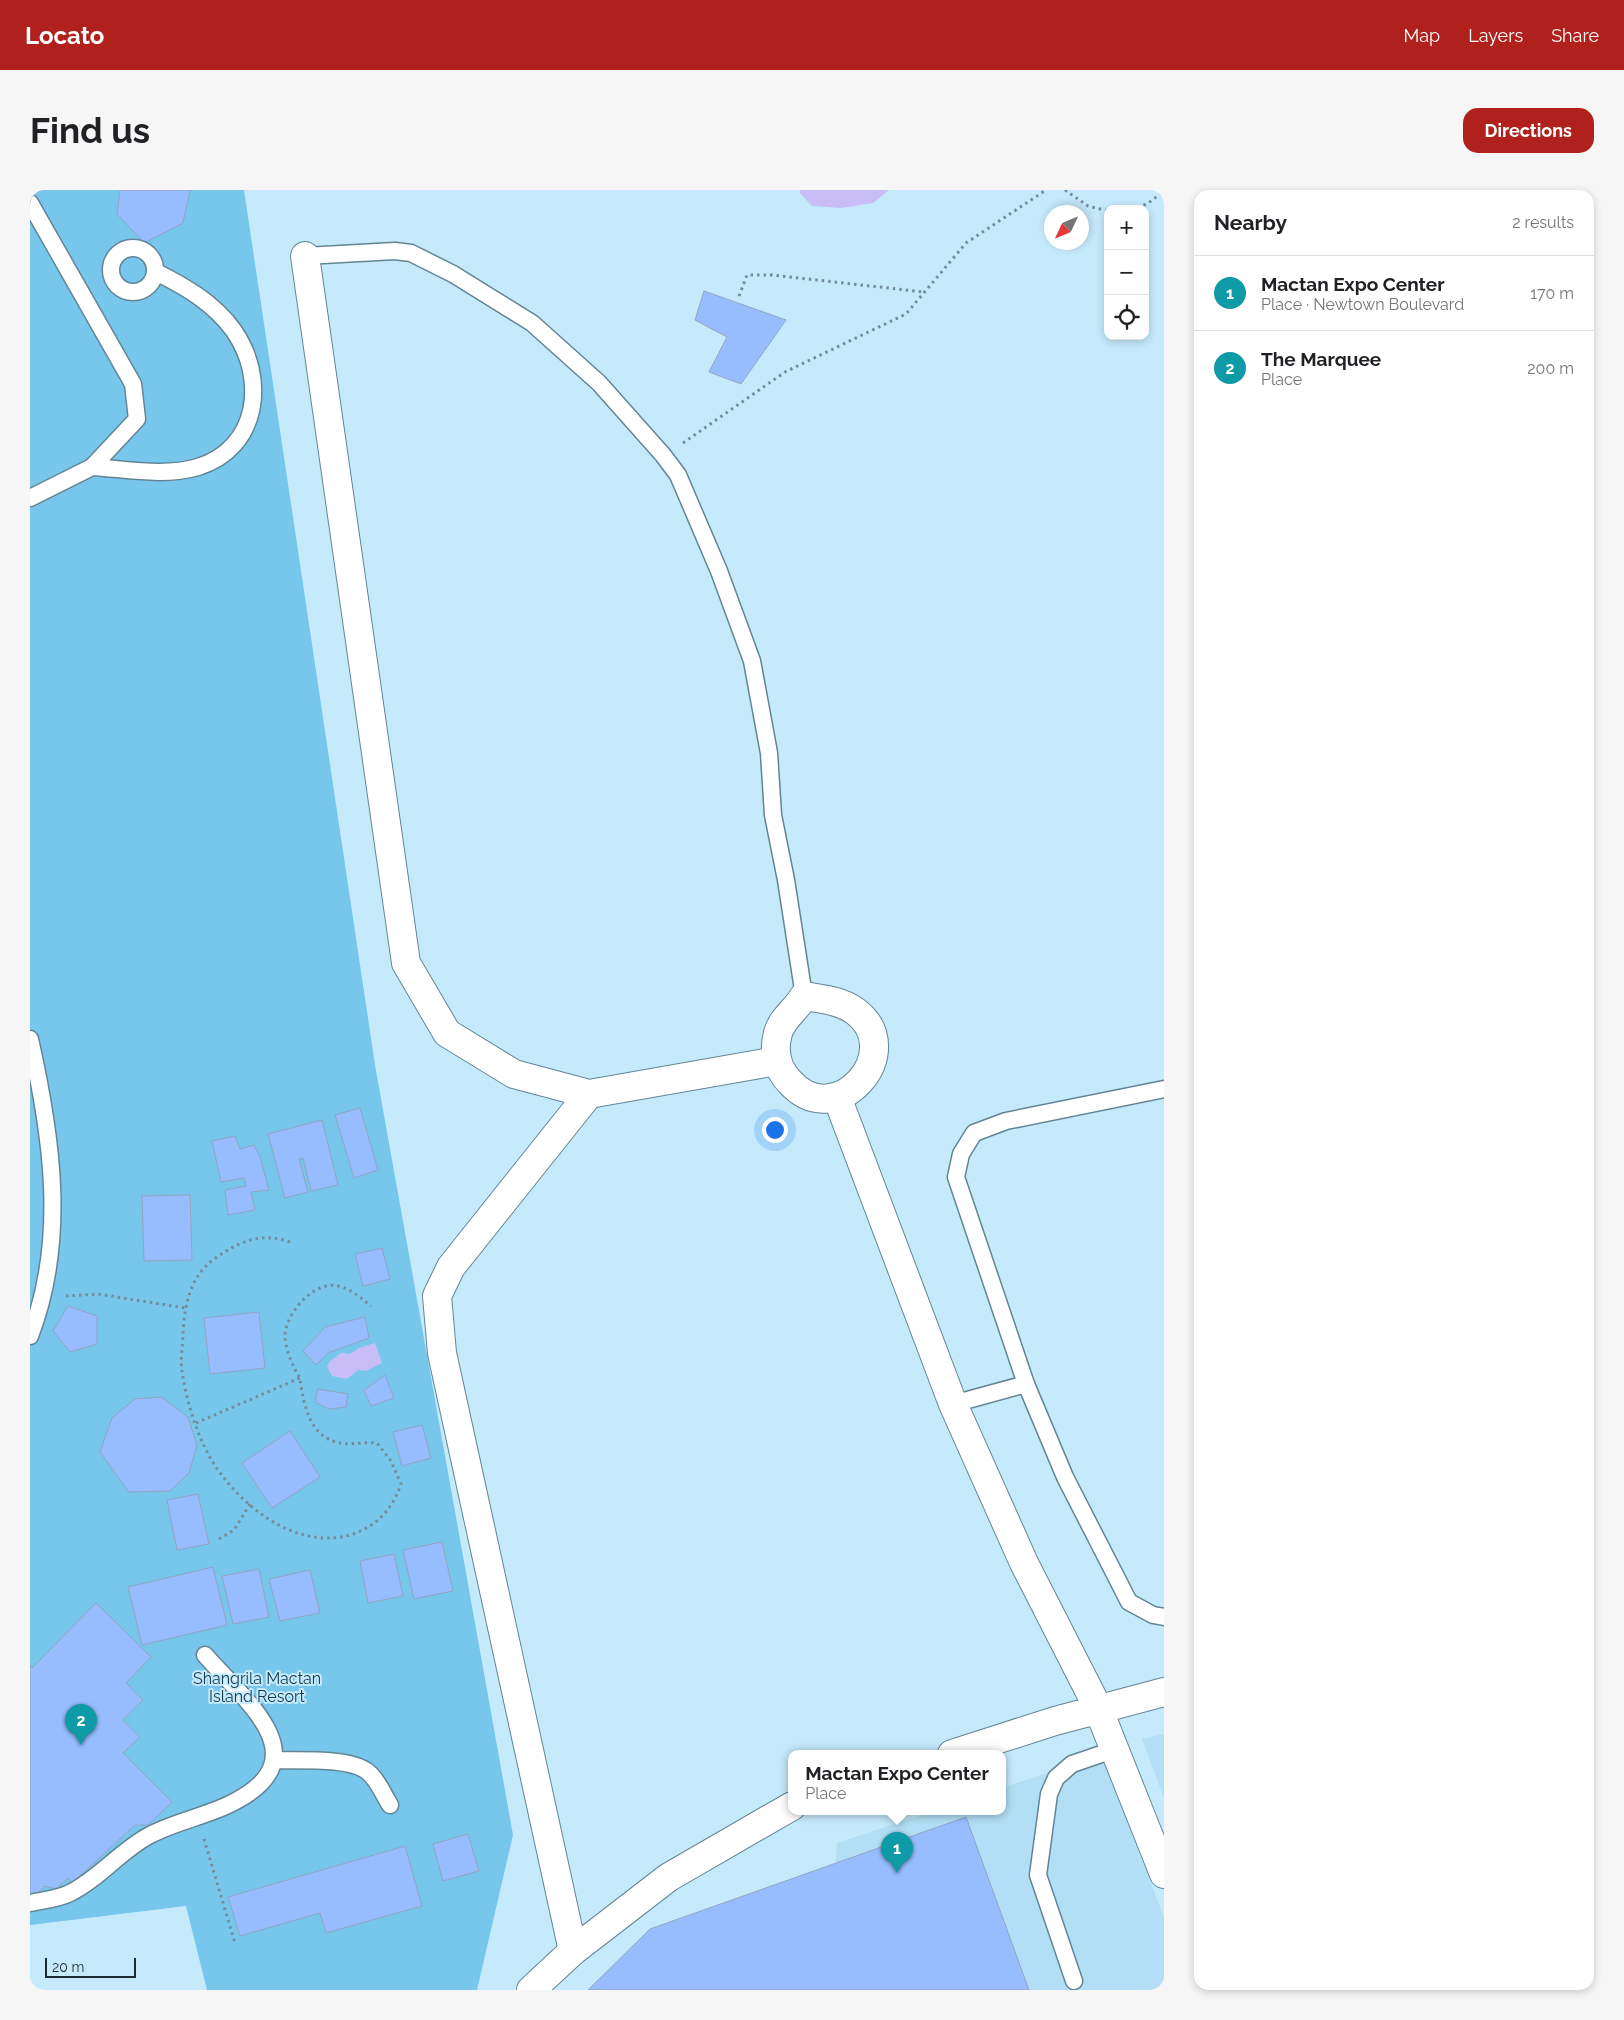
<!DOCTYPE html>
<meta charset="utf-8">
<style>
body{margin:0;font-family:Raleway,sans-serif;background:#f6f6f6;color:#202124}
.controls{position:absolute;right:15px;top:15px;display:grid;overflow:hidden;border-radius:10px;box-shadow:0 2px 8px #0003}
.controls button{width:45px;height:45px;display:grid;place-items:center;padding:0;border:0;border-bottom:1px solid #e0e0e0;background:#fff;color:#202124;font:25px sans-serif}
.compass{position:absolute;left:1014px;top:15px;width:45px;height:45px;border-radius:50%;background:#fff;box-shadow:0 2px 8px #0003;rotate:226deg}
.scale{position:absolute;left:15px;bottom:12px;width:91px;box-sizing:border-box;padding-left:5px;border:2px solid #1c2a31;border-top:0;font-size:14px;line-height:18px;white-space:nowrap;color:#1c2a31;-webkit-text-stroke:4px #c5eafc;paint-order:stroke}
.you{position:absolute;left:744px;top:939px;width:18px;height:18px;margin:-12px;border:4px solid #fff;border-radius:50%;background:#1a73e8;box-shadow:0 0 0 8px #1a73e833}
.badge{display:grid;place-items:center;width:32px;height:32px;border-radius:50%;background:#b0201c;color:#fff;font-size:16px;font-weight:700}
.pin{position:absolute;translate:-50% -41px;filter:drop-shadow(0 1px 2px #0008)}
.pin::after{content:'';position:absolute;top:26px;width:18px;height:15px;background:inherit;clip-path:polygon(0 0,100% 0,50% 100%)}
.popup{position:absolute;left:758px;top:1560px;width:218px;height:65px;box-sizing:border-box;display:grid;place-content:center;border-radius:10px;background:#fff;filter:drop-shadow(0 1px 4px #0005);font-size:16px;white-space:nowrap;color:#757577}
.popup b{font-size:19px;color:#202124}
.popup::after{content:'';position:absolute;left:50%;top:100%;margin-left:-10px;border:10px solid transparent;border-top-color:#fff}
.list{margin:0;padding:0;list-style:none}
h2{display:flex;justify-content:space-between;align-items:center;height:65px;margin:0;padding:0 20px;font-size:21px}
h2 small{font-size:16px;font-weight:400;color:#757577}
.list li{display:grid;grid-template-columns:32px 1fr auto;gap:15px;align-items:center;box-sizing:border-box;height:75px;padding:0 20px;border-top:1px solid #e0e0e0}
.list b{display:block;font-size:19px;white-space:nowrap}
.list p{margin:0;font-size:16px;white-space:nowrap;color:#757577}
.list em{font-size:16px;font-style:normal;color:#757577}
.icon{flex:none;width:28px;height:28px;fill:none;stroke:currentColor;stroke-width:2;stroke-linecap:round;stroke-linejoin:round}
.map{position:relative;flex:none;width:1134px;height:1800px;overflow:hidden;border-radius:15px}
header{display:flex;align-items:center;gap:30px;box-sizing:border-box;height:70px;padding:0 25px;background:#b0201c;color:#fff}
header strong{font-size:24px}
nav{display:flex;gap:28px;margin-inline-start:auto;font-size:18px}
.intro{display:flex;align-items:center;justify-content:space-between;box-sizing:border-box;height:120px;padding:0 30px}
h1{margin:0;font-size:35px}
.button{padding:12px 22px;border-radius:15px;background:#b0201c;color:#fff;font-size:18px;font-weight:700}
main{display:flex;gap:30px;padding:0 30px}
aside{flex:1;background:#fff;border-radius:15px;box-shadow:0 2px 8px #0003}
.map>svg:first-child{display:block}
</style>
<header>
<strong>Locato</strong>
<nav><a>Map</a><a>Layers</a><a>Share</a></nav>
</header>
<div class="intro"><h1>Find us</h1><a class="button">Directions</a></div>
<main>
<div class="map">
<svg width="1134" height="1800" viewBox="0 0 1134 1800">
<rect width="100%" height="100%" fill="#c5eafc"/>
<g fill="#b2dff5">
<path d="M1134,1544v64l-22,-59z"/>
<path d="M1071,1565l63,162v73h-337l10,-147 94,-31h71v-24z"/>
</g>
<path fill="#77c7ed" d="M0,0h214l131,875 138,770 -36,155h-270l-21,-84 -156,19z"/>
<g fill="#c8bdf7">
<path d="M770,0h89l-16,13 -32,5 -29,-2 -12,-13z"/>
<path d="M345,1153l7,20 -16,8 -8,-1 -11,9 -15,-3 -5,-10 3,-5 11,-8 9,1 9,-6z"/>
</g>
<g fill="#97bdfe" stroke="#93a4c1">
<path d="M90,0h70l-7,33 -39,20 -27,-29z"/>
<path d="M674,101l82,29 -45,64 -32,-12 18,-35 -32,-17z"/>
<path d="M330,918l18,62 -24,8 -19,-63z"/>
<path d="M292,930l16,65 -27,6 -8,-33 -4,1 9,33 -23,6 -17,-64z"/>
<path d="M205,946l5,13 14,-4 6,12 9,33 -18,2 4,18 -27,5 -3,-25 21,-4 -2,-8 -23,4 -9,-41z"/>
<path d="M160,1005l2,65 -48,1 -2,-65z"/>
<path d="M352,1058l8,31 -27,7 -8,-32z"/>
<path d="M38,1116l29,10v28l-27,8 -17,-21z"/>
<path d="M229,1122l6,56 -55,6 -6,-56z"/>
<path d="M335,1127l4,21 -41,15 -12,12 -13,-14 22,-24z"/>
<path d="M355,1185l9,23 -23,8 -7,-16z"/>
<path d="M288,1199l30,5 -2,13 -17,2 -14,-7z"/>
<path d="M131,1207l27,20 9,28 -8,28 -19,18 -41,1 -29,-40 12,-34 23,-19z"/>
<path d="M392,1235l9,33 -29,8 -9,-34z"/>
<path d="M260,1241l30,46 -48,31 -30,-45z"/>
<path d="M168,1304l11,50 -32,6 -10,-50z"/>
<path d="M412,1352l11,49 -39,8 -11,-49z"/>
<path d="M364,1364l9,42 -35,7 -8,-42z"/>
<path d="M183,1377l14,58 -85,20 -14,-58z"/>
<path d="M229,1379l10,48 -36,7 -11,-48z"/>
<path d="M280,1380l10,43 -40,8 -11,-42z"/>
<path d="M66,1413l55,54 -25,26 17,17 -20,20 17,17 -17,16 49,49 -24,23h-13l-63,58 -4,-5 -12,11 -11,-3 -11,11 -4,-4v-228l2,3z"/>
<path d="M936,1627l63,173h-441l62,-61z"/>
<path d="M438,1644l11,37 -36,10 -10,-37z"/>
<path d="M375,1656l17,60 -96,27 -6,-20 -80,23 -12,-39z"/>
</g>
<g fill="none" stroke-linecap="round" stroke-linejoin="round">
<g stroke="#628596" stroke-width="19">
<g id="service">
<path d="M0,13l103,181 4,35 -45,48 -62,31"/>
<circle cx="103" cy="80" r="22"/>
<path d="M275,66l90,-5 16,2 42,21 79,49 67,60 64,72 15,20 41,96 33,90 17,92 4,62 13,65 18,116"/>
<path d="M62,277c34,2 72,10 106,0 61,-19 69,-88 36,-136 -20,-28 -48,-44 -78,-59"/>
<path d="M0,849c22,98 37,201 0,297"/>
<path d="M1134,899l-158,32 -32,12 -13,21 -5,23 70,207 39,93 64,125 24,13 11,2"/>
<path d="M923,1214l73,-20"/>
<path d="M245,1570c23,1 75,-3 93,12 10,8 15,22 22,33"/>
<path d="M0,1713c14,-3 28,-4 40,-10 30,-15 51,-43 80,-58 25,-13 52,-18 78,-30 95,-45 20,-101 -23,-150"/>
<path d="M1044,1791l-36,-106 11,-81 7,-16 16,-14 44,-15"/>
</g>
</g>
<g stroke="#628596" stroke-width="30">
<g id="minor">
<path d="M275,66l101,707 41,70 67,41 75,20 188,-33"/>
<path d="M774,806c17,3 36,4 51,15 54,40 -19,123 -65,71 -13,-13 -17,-31 -12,-49 4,-15 19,-24 26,-37z"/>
<path d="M807,907l116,307 71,159 74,145 66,166"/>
<path d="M543,1761l-131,-598 -5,-57 14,-29 138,-173"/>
</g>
</g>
<g stroke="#628596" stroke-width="30">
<g id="tertiary">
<path d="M922,1564l103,-33 109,-29"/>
<path d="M501,1800l42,-39 96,-74 123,-71"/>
</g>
</g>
<g stroke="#728c99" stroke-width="3" stroke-dasharray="2.5 4" stroke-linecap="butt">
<path d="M1035,0l23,16 20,5"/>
<path d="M1101,19l16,-5 17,-13"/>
<path d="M709,106l8,-21h25l152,17"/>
<path d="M653,253l102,-71 121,-58 60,-71 80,-53"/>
<path d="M260,1052c-28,-10 -50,-1 -73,15 -27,18 -32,46 -34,76 0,13 -3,27 -1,38 5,34 18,76 39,103 29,39 79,75 129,61 26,-8 42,-25 51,-51l-10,-23 -14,-18c-18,-2 -34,6 -52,-6 -18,-12 -22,-38 -25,-58 -1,-4 -4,-6 -5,-10 -5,-9 -10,-23 -10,-33 0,-22 29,-56 53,-50 13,3 23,12 33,20"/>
<path d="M36,1106l32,-2 87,14"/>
<path d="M166,1233l104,-45"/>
<path d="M189,1349l15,-9 16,-26"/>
<path d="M174,1649l31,104"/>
</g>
<use href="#service" stroke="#fff" stroke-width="16"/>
<use href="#minor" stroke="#fff" stroke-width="28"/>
<use href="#tertiary" stroke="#fff" stroke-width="28"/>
</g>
<g text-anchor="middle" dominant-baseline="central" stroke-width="4" stroke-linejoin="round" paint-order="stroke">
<g font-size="16" fill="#143b4c" stroke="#c5eafc">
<text x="227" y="1488">Shangrila Mactan<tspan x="227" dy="18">Island Resort</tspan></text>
</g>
</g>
</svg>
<div class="controls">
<button>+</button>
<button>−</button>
<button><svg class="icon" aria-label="locate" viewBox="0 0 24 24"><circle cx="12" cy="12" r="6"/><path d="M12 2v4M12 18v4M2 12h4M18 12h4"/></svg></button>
</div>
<svg class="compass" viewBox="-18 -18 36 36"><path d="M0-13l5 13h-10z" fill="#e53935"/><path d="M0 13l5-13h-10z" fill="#757577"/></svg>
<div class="scale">20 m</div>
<div class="you"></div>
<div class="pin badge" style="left:867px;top:1683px;background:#0f9aa8">1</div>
<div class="popup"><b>Mactan Expo Center</b>Place</div>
<div class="pin badge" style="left:51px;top:1555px;background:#0f9aa8">2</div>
</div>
<aside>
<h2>Nearby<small>2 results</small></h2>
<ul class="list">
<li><span class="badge" style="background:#0f9aa8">1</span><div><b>Mactan Expo Center</b><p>Place · Newtown Boulevard</p></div><em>170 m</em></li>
<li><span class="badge" style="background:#0f9aa8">2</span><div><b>The Marquee</b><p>Place</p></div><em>200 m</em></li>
</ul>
</aside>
</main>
